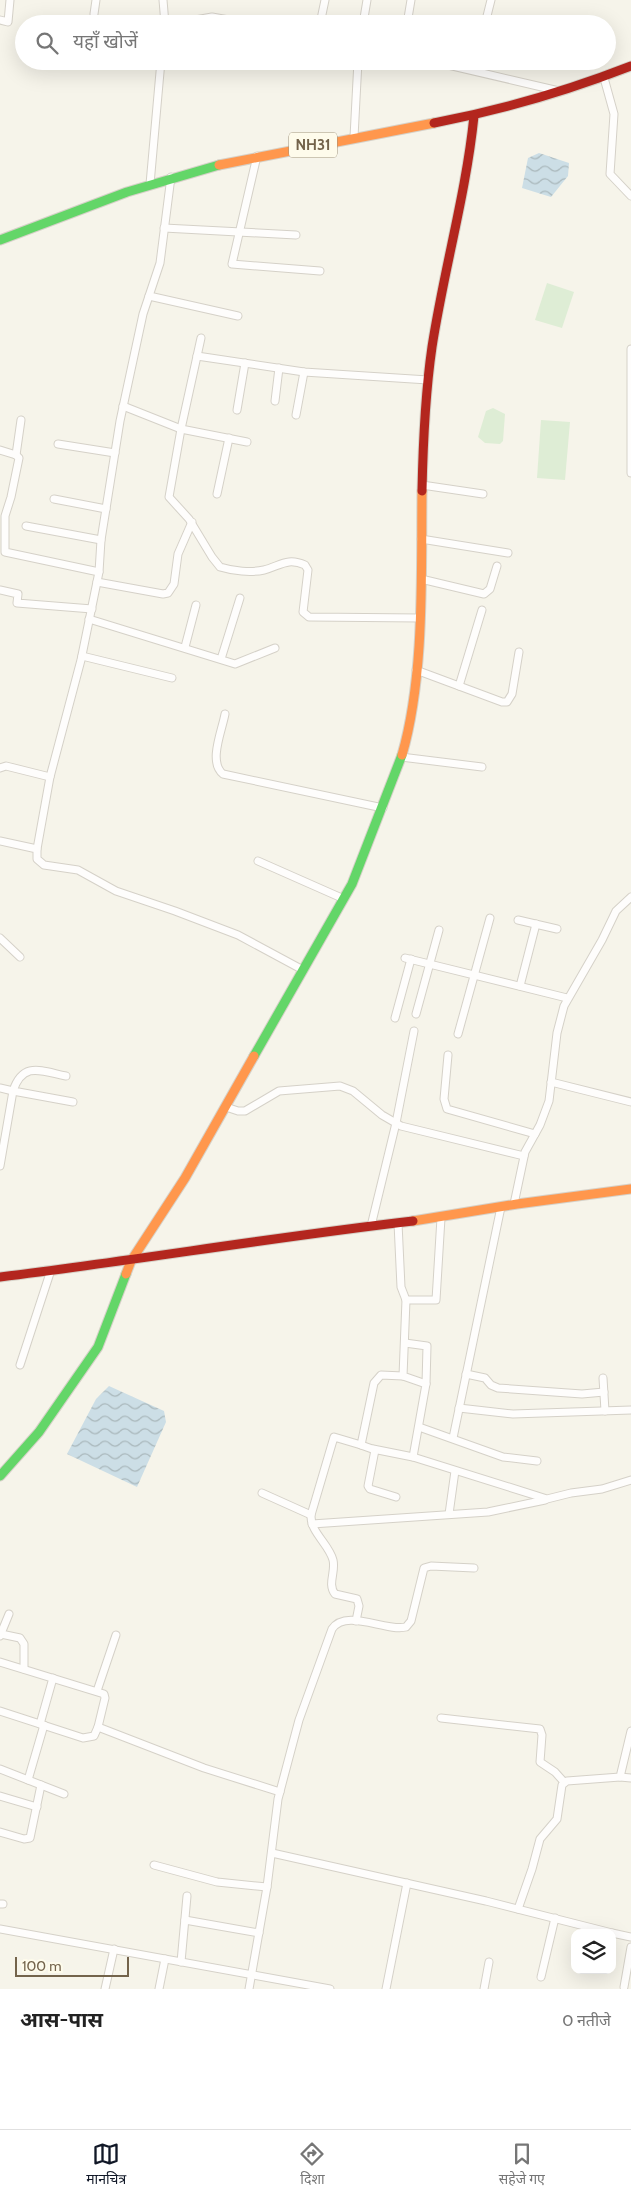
<!DOCTYPE html>
<html lang="hi">
<meta charset="utf-8">
<style>
body{margin:0;font-family:Cabin,"Noto Sans Devanagari",sans-serif;background:#f6f6f6;color:#222}
.controls{position:absolute;right:15px;bottom:15px;display:grid;overflow:hidden;border-radius:10px;box-shadow:0 5px 20px #0002}
.controls button{width:45px;height:45px;display:grid;place-items:center;padding:0;border:0;border-bottom:1px solid #e0e0e0;background:#fff;color:#222;font:25px sans-serif}
.scale{position:absolute;left:15px;bottom:12px;width:114px;box-sizing:border-box;padding-left:5px;border:2px solid #73634b;border-top:0;font-size:14px;line-height:18px;white-space:nowrap;color:#73634b;-webkit-text-stroke:4px #fefbeb;paint-order:stroke}
.list{margin:0;padding:0;list-style:none}
h2{display:flex;justify-content:space-between;align-items:center;height:65px;margin:0;padding:0 20px;font-size:21px}
h2 small{font-size:16px;font-weight:400;color:#767676}
.icon{flex:none;width:28px;height:28px;fill:none;stroke:currentColor;stroke-width:2;stroke-linecap:round;stroke-linejoin:round}
.map{position:relative;flex:none;width:631px;height:1989px;overflow:hidden}
.search{position:absolute;background:#fff;box-shadow:0 5px 20px #0002;left:15px;right:15px;top:15px;height:55px;display:flex;align-items:center;gap:12px;box-sizing:border-box;padding:0 18px;border-radius:28px;color:#767676;font-size:19px}
.sheet{height:140px;background:#fff}
nav{display:flex;justify-content:space-around;align-items:center;box-sizing:border-box;height:70px;border-top:1px solid #e0e0e0;background:#fff;font-size:14px;color:#767676}
nav a{display:grid;justify-items:center;gap:2px}
nav .on{color:#111827}
.map>svg:first-child{display:block}
</style>
<div class="map">
<svg width="631" height="1989" viewBox="0 0 631 1989">
<defs>
<pattern id="water-waves" width="16" height="10" patternUnits="userSpaceOnUse" patternTransform="scale(1.25)"><rect width="16" height="10" fill="#ccdee6"/><path d="M0 5q4-4 8 0t8 0" fill="none" stroke="#aab8bc"/></pattern>
</defs>
<rect width="100%" height="100%" fill="#f6f4ea"/>
<g fill="#deedd5">
<path d="M547,283l27,9 -12,36 -27,-8z"/>
<path d="M493,408l12,6 -2,27 -3,3 -15,-1 -7,-6 8,-26z"/>
<path d="M541,420l29,2 -5,58 -28,-2z"/>
</g>
<g fill="url(#water-waves)">
<path d="M539,153l30,10 -1,13 -17,21 -29,-9 6,-30z"/>
<path d="M109,1386l55,25 2,11 -29,65 -70,-33 29,-55z"/>
</g>
<g fill="none" stroke-linecap="round" stroke-linejoin="round">
<g stroke="#d5d1c8" stroke-width="9">
<g id="street">
<path d="M163,0l2,24"/>
<path d="M94,14l2,-14"/>
<path d="M0,20l8,2 2,-22"/>
<path d="M173,24l39,-7 39,7"/>
<path d="M320,24l5,-24"/>
<path d="M363,24l4,-24"/>
<path d="M407,24l4,-24"/>
<path d="M485,24l6,-24"/>
<path d="M431,61l128,30"/>
<path d="M475,70l2,-9"/>
<path d="M604,78l10,36 -4,60 21,22"/>
<path d="M354,137l4,-76"/>
<path d="M257,156l-25,108 88,7"/>
<path d="M150,184l11,-123"/>
<path d="M164,228l132,7"/>
<path d="M149,296l89,20"/>
<path d="M201,338l-20,91 66,13"/>
<path d="M631,349v124"/>
<path d="M197,356l107,16 124,8"/>
<path d="M275,401l4,-33"/>
<path d="M123,406l58,23 -12,68 20,22 23,38 8,10c13,4 31,6 44,3 16,-4 23,-13 41,-5l3,5 -5,42 6,5 111,1"/>
<path d="M237,410l8,-47"/>
<path d="M296,415l8,-43"/>
<path d="M58,444l57,9"/>
<path d="M0,450l16,5 3,3 -8,39 -6,19v36l94,20"/>
<path d="M16,455l5,-35"/>
<path d="M422,485l61,9"/>
<path d="M217,494l12,-56"/>
<path d="M54,499l52,10"/>
<path d="M26,526l75,14"/>
<path d="M421,539l87,14"/>
<path d="M421,579l63,15 6,-5 7,-23"/>
<path d="M97,582l66,12 5,-1 6,-9 4,-30 14,-32"/>
<path d="M0,590l18,4 -1,9 75,6"/>
<path d="M89,619l146,45 40,-16"/>
<path d="M185,647l11,-42"/>
<path d="M82,656l90,22"/>
<path d="M221,659l19,-61"/>
<path d="M416,670l86,32h5l5,-8 7,-42"/>
<path d="M459,686l23,-76"/>
<path d="M225,714c-3,17 -17,48 -2,60l160,34"/>
<path d="M401,757l81,10"/>
<path d="M0,768l6,-2 44,11"/>
<path d="M0,841l37,8v10l7,6 34,5 38,21 59,20 63,24 65,35"/>
<path d="M37,849l13,-72 31,-117 18,-88 2,-32 19,-119 23,-107 17,-51 11,-86"/>
<path d="M258,861l86,38"/>
<path d="M518,920l39,9"/>
<path d="M0,938l20,19"/>
<path d="M405,958l162,40"/>
<path d="M520,986l16,-62"/>
<path d="M416,1014l23,-84"/>
<path d="M395,1018l16,-59"/>
<path d="M458,1034l32,-116"/>
<path d="M448,1055l-4,44 3,10 88,25"/>
<path d="M66,1076c-25,-5 -43,-15 -53,15l60,11"/>
<path d="M551,1082l80,20"/>
<path d="M0,1088l13,3 -13,75"/>
<path d="M226,1107l12,4h7l34,-20 61,-5 13,5 29,24 19,11 123,30"/>
<path d="M514,1204l11,-52 15,-27 9,-24 8,-68 7,-27 38,-66 14,-29 15,-14"/>
<path d="M441,1218l-5,82h-30l-3,76 23,8 -13,73 134,42 24,-6 31,-4 29,-9"/>
<path d="M398,1223l3,64 5,13"/>
<path d="M371,1226l25,-103 18,-92"/>
<path d="M405,1343l22,3 -1,38"/>
<path d="M20,1365l31,-95"/>
<path d="M466,1374l19,4 6,7 7,3 84,6 22,-2"/>
<path d="M603,1378l2,33"/>
<path d="M459,1408l54,6 118,-4"/>
<path d="M419,1427l84,30 34,4"/>
<path d="M453,1438l48,-231"/>
<path d="M361,1445l14,5 -7,36 2,3 26,8"/>
<path d="M373,1449l40,8"/>
<path d="M262,1493l49,22"/>
<path d="M449,1514l6,-43"/>
<path d="M312,1524l176,-12 57,-12"/>
<path d="M356,1621l3,-15 -2,-7 -22,-5c-8,-10 1,-22 -2,-34 -4,-16 -23,-28 -22,-45l23,-78 27,8 13,-62 7,-8 22,1"/>
<path d="M1,1634l19,4 4,6v25"/>
<path d="M0,1636l9,-22"/>
<path d="M0,1662l104,32 1,4 -7,29"/>
<path d="M97,1691l19,-56"/>
<path d="M0,1711l83,27 11,-2 4,-9 106,41 76,24"/>
<path d="M441,1718l99,11 2,6 -2,27 15,10 9,10"/>
<path d="M40,1724l13,-46"/>
<path d="M0,1769l64,25"/>
<path d="M620,1777l11,1"/>
<path d="M28,1780l16,-55"/>
<path d="M0,1796l37,11"/>
<path d="M0,1832l24,7 6,-1 11,-53"/>
<path d="M272,1853l214,48 126,32"/>
<path d="M154,1865l63,17 50,5"/>
<path d="M0,1904h3"/>
<path d="M518,1909l14,-40 8,-30 17,-20 5,-34 5,-4 53,-4 11,-46"/>
<path d="M185,1920l74,13"/>
<path d="M0,1929l330,60"/>
<path d="M612,1933l19,4"/>
<path d="M181,1962l6,-66"/>
<path d="M541,1977l14,-59"/>
<path d="M624,1987l7,-40"/>
<path d="M105,1989l9,-40"/>
<path d="M159,1989l6,-30"/>
<path d="M249,1989l18,-102 11,-88 21,-79 33,-91c14,-21 54,3 74,-2l5,-6 13,-53 7,-2 43,2"/>
<path d="M386,1989l21,-106"/>
<path d="M484,1989l5,-27"/>
</g>
</g>
<g stroke="#d6d1c8" stroke-width="11">
<g id="fast">
<path d="M0,240l127,-48 92,-27"/>
<path d="M254,1056l98,-172 50,-129"/>
<path d="M0,1476l39,-44 59,-85 28,-73"/>
</g>
</g>
<g stroke="#d6d1c8" stroke-width="11">
<g id="slow">
<path d="M219,165l215,-42"/>
<path d="M402,755c23,-79 19,-182 20,-264"/>
<path d="M413,1221l104,-17 114,-15"/>
<path d="M126,1274l5,-13 54,-83 69,-122"/>
</g>
</g>
<g stroke="#d6d1c8" stroke-width="11">
<g id="jam">
<path d="M434,123c68,-13 133,-32 197,-57"/>
<path d="M422,491c1,-48 3,-96 10,-144 12,-78 34,-153 42,-231"/>
<path d="M0,1277c138,-17 275,-40 413,-56"/>
</g>
</g>
<use href="#street" stroke="#fefdfc" stroke-width="7"/>
<use href="#fast" stroke="#63d668" stroke-width="9"/>
<use href="#slow" stroke="#ff974d" stroke-width="9"/>
<use href="#jam" stroke="#b3261e" stroke-width="9"/>
</g>
<g text-anchor="middle" dominant-baseline="central" stroke-width="4" stroke-linejoin="round" paint-order="stroke">
<rect fill="#fefbeb" stroke="#9d917b" stroke-width="1" x="289" y="132.5" width="48" height="25" rx="4"/>
<g font-size="15" font-weight="bold" fill="#73634b">
<text x="313" y="145">NH31</text>
</g>
</g>
</svg>
<div class="controls">
<button><svg class="icon" aria-label="layers" viewBox="0 0 24 24"><path d="M12 4l9 5-9 5-9-5zM3 14l9 5 9-5"/></svg></button>
</div>
<div class="scale">100 m</div>
<div class="search"><svg class="icon" aria-label="search" viewBox="0 0 24 24"><circle cx="10" cy="10" r="6"/><path d="M15 15l6 6"/></svg>यहाँ खोजें</div>
</div>
<section class="sheet">
<h2>आस-पास<small>0 नतीजे</small></h2>
<ul class="list">
</ul>
</section>
<nav>
<a class="on"><svg class="icon" aria-label="map" viewBox="0 0 24 24"><path d="M3 6l6-2 6 2 6-2v14l-6 2-6-2-6 2zM9 4v14M15 6v14"/></svg>मानचित्र</a>
<a><svg class="icon" aria-label="directions" viewBox="0 0 24 24"><path d="M12 3l9 9-9 9-9-9zM9 14v-3h6M13 9l2 2-2 2"/></svg>दिशा</a>
<a><svg class="icon" aria-label="saved" viewBox="0 0 24 24"><path d="M7 4h10v16l-5-4-5 4z"/></svg>सहेजे गए</a>
</nav>
